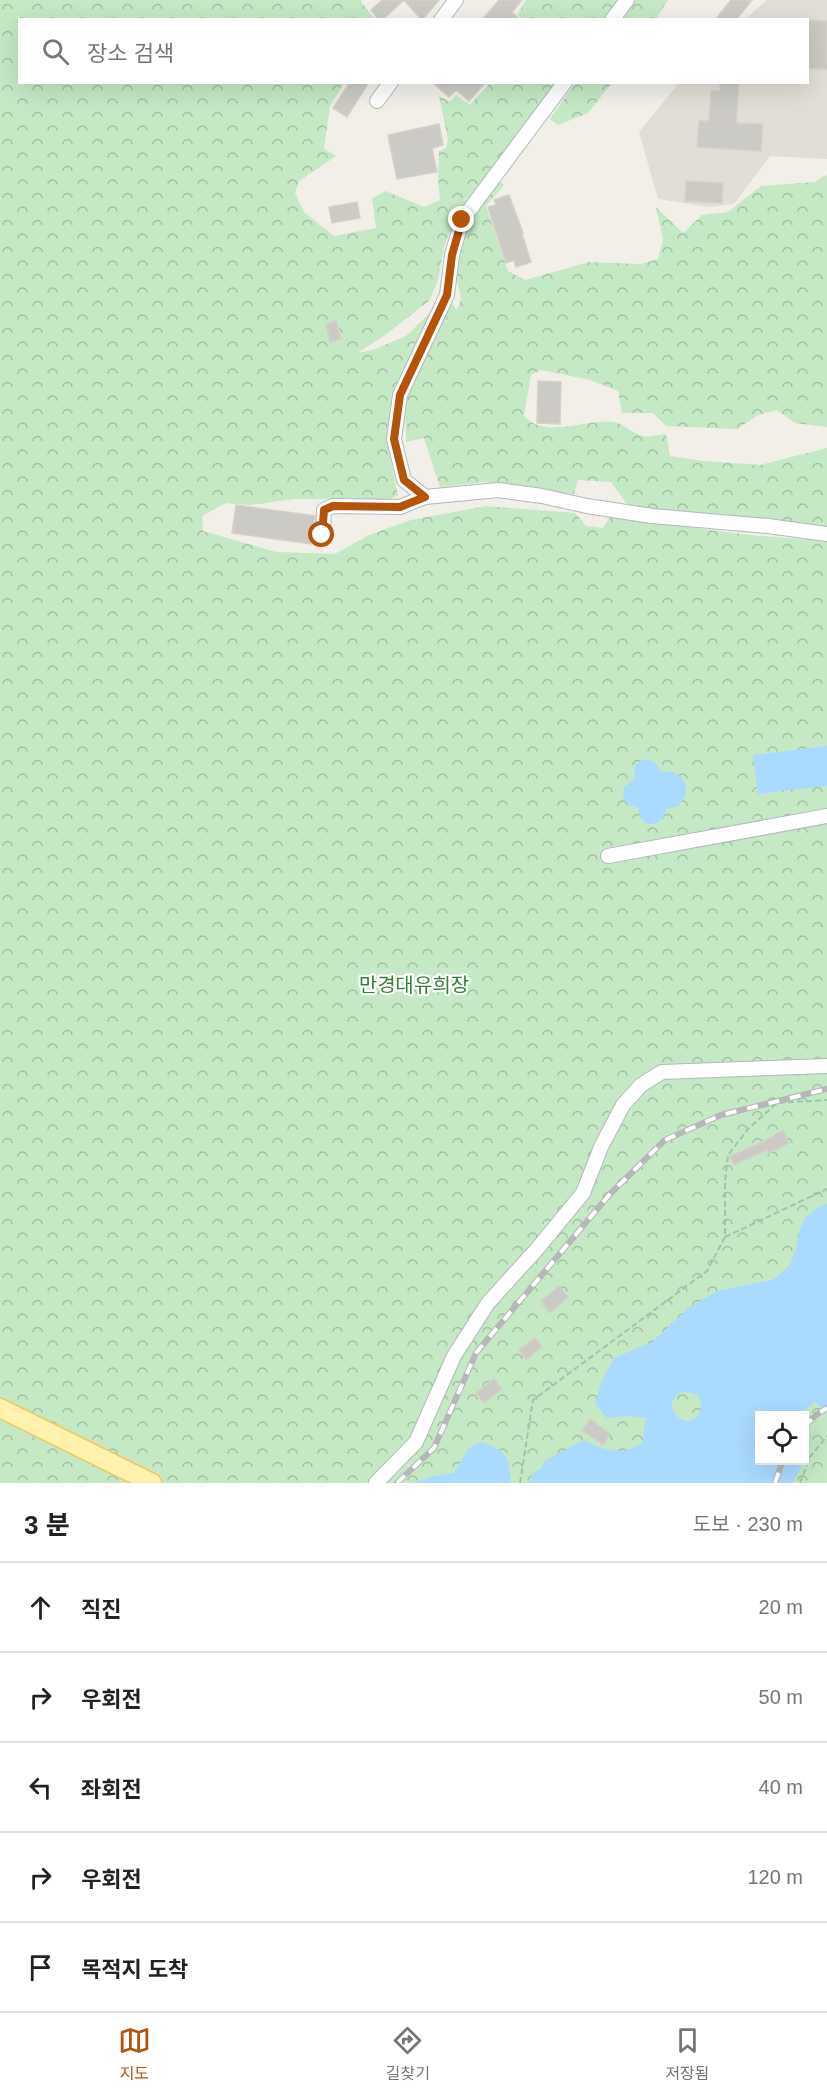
<!DOCTYPE html>
<html lang="ko">
<meta charset="utf-8">
<style>
body{margin:0;font-family:Helvetica,"Noto Sans KR",sans-serif;background:#f2f2f2;color:#222}
.controls{position:absolute;right:18px;bottom:18px;display:grid;overflow:hidden;border-radius:0px;box-shadow:0 6px 24px #0002}
.controls button{width:54px;height:54px;display:grid;place-items:center;padding:0;border:0;border-bottom:2px solid #e0e0e0;background:#fff;color:#222;font:30px sans-serif}
.stop{position:absolute;width:18px;height:18px;margin:-14px;border:4px solid #b45309;border-radius:50%;background:#fff}
.stop.end{background:#b45309;border-color:#fff;box-shadow:0 2px 6px #0008}
.list{margin:0;padding:0;list-style:none}
h2{display:flex;justify-content:space-between;align-items:center;height:78px;margin:0;padding:0 24px;font-size:26px}
h2 small{font-size:20px;font-weight:400;color:#767676}
.list li{display:grid;grid-template-columns:39px 1fr auto;gap:18px;align-items:center;box-sizing:border-box;height:90px;padding:0 24px;border-top:2px solid #e0e0e0}
.list b{display:block;font-size:22px;white-space:nowrap}
.list em{font-size:20px;font-style:normal;color:#767676}
.icon{flex:none;width:33px;height:33px;fill:none;stroke:currentColor;stroke-width:2;stroke-linecap:round;stroke-linejoin:round}
.map{position:relative;flex:none;width:827px;height:1483px;overflow:hidden}
.search{position:absolute;background:#fff;box-shadow:0 6px 24px #0002;left:18px;right:18px;top:18px;height:66px;display:flex;align-items:center;gap:15px;box-sizing:border-box;padding:0 21px;border-radius:0px;color:#767676;font-size:22px}
.sheet{height:528px;background:#fff}
nav{display:flex;justify-content:space-around;align-items:center;box-sizing:border-box;height:84px;border-top:2px solid #e0e0e0;background:#fff;font-size:16px;color:#767676}
nav a{display:grid;justify-items:center;gap:3px}
nav .on{color:#b45309}
.map>svg:first-child{display:block}
</style>
<div class="map">
<svg width="827" height="1483" viewBox="0 0 827 1483">
<defs>
<pattern id="forest-crowns" width="20" height="18" patternUnits="userSpaceOnUse" patternTransform="scale(1.5)"><rect width="20" height="18" fill="#c5e8c5"/><path d="M2 6a3 3 0 1 1 6 0M12 15a3 3 0 1 1 6 0" fill="none" stroke="#a3c0a4"/></pattern>
</defs>
<rect width="100%" height="100%" fill="#f1efe8"/>
<path fill="#e1ded6" d="M767,0h60v159l-57,-3 -36,48 -25,3 -51,-8 -19,-67 40,-49 129,-1v-62l-63,-1z"/>
<g fill="url(#forest-crowns)" fill-rule="evenodd">
<path d="M0,0h362l-1,2 14,17 -355,1v62l324,1 -14,23 -6,43 12,7 -37,25 -4,12 9,19 30,24 42,-8 -4,-30 14,-7 38,16 16,-7 -2,-22 1,-27 7,-3 2,-8 -9,-44 11,6 6,-7 14,10 20,-22h68l-78,105 -24,26 -12,33 -6,33 -8,20 -46,36 -27,17 16,-3 33,-14 29,-28 -43,87 -5,48 11,52 -14,8 -39,-4h-51l-44,6 -24,-2 -24,13 1,15 73,21 59,2 34,-19 42,-15 75,-14 89,7 11,13 17,2 7,-11 139,18 78,6v942h-827zM760,1416h44v44h-44z"/>
<path d="M526,0h93l-14,19h-83l-5,-4z"/>
<path d="M636,0h32l-12,19h-35z"/>
<path d="M575,83h37l-24,30 -30,12 -8,-6z"/>
<path d="M827,174v253l-32,-4 -18,-13 -19,5 -21,14 -71,-3 -13,-13h-31l-4,-22 -28,-11 -49,-10 -10,5 -7,41c21,24 63,2 90,6 10,2 19,12 29,14 7,2 17,-2 23,-2l4,22 34,5 56,4 67,-17v79l-198,-20 -18,-25 -33,-2 -4,14 -89,-12 -45,5 -16,-49 -18,4 -1,-36 10,-32 23,-43 12,-29 7,8 4,-11 -6,-28 7,-37 12,-23 26,-30 4,4 -18,21 22,65 17,9 64,-18 52,2 17,-5 5,-20 -7,-32 27,26 19,-18 26,-3 33,-26 54,-4z"/>
</g>
<g fill="#aadaff" fill-rule="evenodd">
<path d="M827,746v40l-69,8 -5,-39z"/>
<path d="M645,759l10,3 6,10c30,-6 35,35 5,37l-3,10 -8,5c-10,1 -17,-5 -16,-16l-11,-3 -5,-8 1,-10 11,-8 -1,-5 2,-10z"/>
<path d="M827,1203v210l-12,-11 -17,13 -38,1v44l44,1 -11,22h-267l5,-3 2,-7 8,-4 3,-8 39,-21c22,10 37,17 59,3l4,-25 -21,-2 -18,2 -12,-14 6,-21 13,-25 38,-16 36,-34 19,-11 10,-6 55,-11c8,-5 17,-12 20,-20 13,-29 -1,-39 35,-57zM685,1391l13,4c13,22 -18,41 -27,9l7,-11z"/>
<path d="M482,1442c25,9 27,15 29,41h-98l20,-7 21,-3 15,-25z"/>
</g>
<g fill="#cccac5" stroke="#d6d1c6" stroke-width="1.5">
<path d="M382,0h57l-17,20 -18,-20 -22,20h-3l-8,-10z"/>
<path d="M499,0h23l-10,12 8,8h-38z"/>
<path d="M731,0h21l-16,20h-21z"/>
<path d="M807,20l20,1v48l-20,-1z"/>
<path d="M350,82h19l-22,35 -14,-9z"/>
<path d="M432,82h54l-17,19 -13,-11 -7,7z"/>
<path d="M720,82h19l-3,41 27,1 -2,27 -64,-4 2,-26h10l2,-30h9z"/>
<path d="M439,124l4,21 -11,3 5,24 -40,7 -9,-44z"/>
<path d="M686,181l37,2 -1,20 -37,-2z"/>
<path d="M509,195l14,38 -1,1 9,28 -15,5 -2,-7 -8,3 -18,-56 8,-2 -2,-5z"/>
<path d="M357,202l3,16 -28,5 -3,-16z"/>
<path d="M336,321l5,18 -11,3 -4,-18z"/>
<path d="M538,381l23,1 -1,42 -23,-1z"/>
<path d="M236,505l79,11 -4,28 -79,-11z"/>
<path d="M783,1130l6,13 -20,10 -2,-3 -33,15 -4,-9 33,-14z"/>
<path d="M559,1286l9,11 -18,16 -9,-12z"/>
<path d="M535,1338l7,9 -16,13 -7,-10z"/>
<path d="M494,1379l8,10 -18,14 -8,-10z"/>
<path d="M590,1419l20,15 -7,11 -21,-15z"/>
</g>
<g fill="none" stroke-linecap="round" stroke-linejoin="round">
<g stroke="#b5b8bc" stroke-width="16">
<g id="minor">
<path d="M441,20l15,-20"/>
<path d="M612,20l15,-20"/>
<path d="M377,101l14,-19"/>
<path d="M425,497l-21,-17 -10,-41 6,-44 47,-100 5,-40 10,-35 103,-138"/>
<path d="M323,535l1,-25 9,-4 67,1 25,-10 73,-7 44,6 45,10 65,10 116,10 59,8"/>
<path d="M608,856l219,-40"/>
<path d="M376,1483l40,-41 38,-86 34,-53 49,-54 46,-56 18,-46 22,-42 18,-20 21,-13 165,-6"/>
</g>
</g>
<g stroke="#f2c960" stroke-width="21">
<path id="major" d="M0,1408l152,75"/>
</g>
<g stroke="#9cc7a9" stroke-width="2" stroke-dasharray="6 3" stroke-linecap="butt">
<path d="M725,1237l102,-48"/>
<path d="M520,1483l13,-83 174,-129 18,-34v-56l3,-26 20,-26 29,-26 50,-3"/>
<path d="M800,1483l10,-26 17,-21"/>
</g>
<use href="#minor" stroke="#fff" stroke-width="14"/>
<use href="#major" stroke="#fff2af" stroke-width="18"/>
<g stroke="#b6b7b8" stroke-width="6">
<g id="rail">
<path d="M804,1427l12,-12 11,-7"/>
<path d="M397,1483l37,-35 42,-95 134,-159 55,-54 56,-25 106,-26"/>
<path d="M775,1483l8,-23"/>
</g>
</g>
<use href="#rail" stroke="#fff" stroke-width="4" stroke-dasharray="11" stroke-linecap="butt"/>
</g>
<g fill="none" stroke-linecap="round" stroke-linejoin="round">
<path stroke="#b45309" stroke-width="8" d="M322,535l2,-25 9,-4 67,1 25,-10 -21,-17 -10,-41 6,-44 47,-100 5,-40 10,-35"/>
</g>
<g text-anchor="middle" dominant-baseline="central" stroke-width="4.5" stroke-linejoin="round" paint-order="stroke">
<g font-size="20" fill="#348238" stroke="#fff">
<text x="414" y="985">만경대유희장</text>
</g>
</g>
</svg>
<div class="controls">
<button><svg class="icon" aria-label="locate" viewBox="0 0 24 24"><circle cx="12" cy="12" r="6"/><path d="M12 2v4M12 18v4M2 12h4M18 12h4"/></svg></button>
</div>
<div class="stop" style="left:322px;top:535px"></div>
<div class="stop end" style="left:462px;top:220px"></div>
<div class="search"><svg class="icon" aria-label="search" viewBox="0 0 24 24"><circle cx="10" cy="10" r="6"/><path d="M15 15l6 6"/></svg>장소 검색</div>
</div>
<section class="sheet">
<h2>3 분<small>도보 · 230 m</small></h2>
<ul class="list">
<li><svg class="icon" aria-label="ahead" viewBox="0 0 24 24"><path d="M12 20V5M6 11l6-6 6 6"/></svg><div><b>직진</b></div><em>20 m</em></li>
<li><svg class="icon" aria-label="right" viewBox="0 0 24 24"><path d="M7 20v-9h11M14 6l5 5-5 5"/></svg><div><b>우회전</b></div><em>50 m</em></li>
<li><svg class="icon" aria-label="left" viewBox="0 0 24 24"><path d="M17 20v-9H6M10 6l-5 5 5 5"/></svg><div><b>좌회전</b></div><em>40 m</em></li>
<li><svg class="icon" aria-label="right" viewBox="0 0 24 24"><path d="M7 20v-9h11M14 6l5 5-5 5"/></svg><div><b>우회전</b></div><em>120 m</em></li>
<li><svg class="icon" aria-label="arrive" viewBox="0 0 24 24"><path d="M6 21V4h12l-3 4 3 4H6"/></svg><div><b>목적지 도착</b></div></li>
</ul>
</section>
<nav>
<a class="on"><svg class="icon" aria-label="map" viewBox="0 0 24 24"><path d="M3 6l6-2 6 2 6-2v14l-6 2-6-2-6 2zM9 4v14M15 6v14"/></svg>지도</a>
<a><svg class="icon" aria-label="directions" viewBox="0 0 24 24"><path d="M12 3l9 9-9 9-9-9zM9 14v-3h6M13 9l2 2-2 2"/></svg>길찾기</a>
<a><svg class="icon" aria-label="saved" viewBox="0 0 24 24"><path d="M7 4h10v16l-5-4-5 4z"/></svg>저장됨</a>
</nav>
